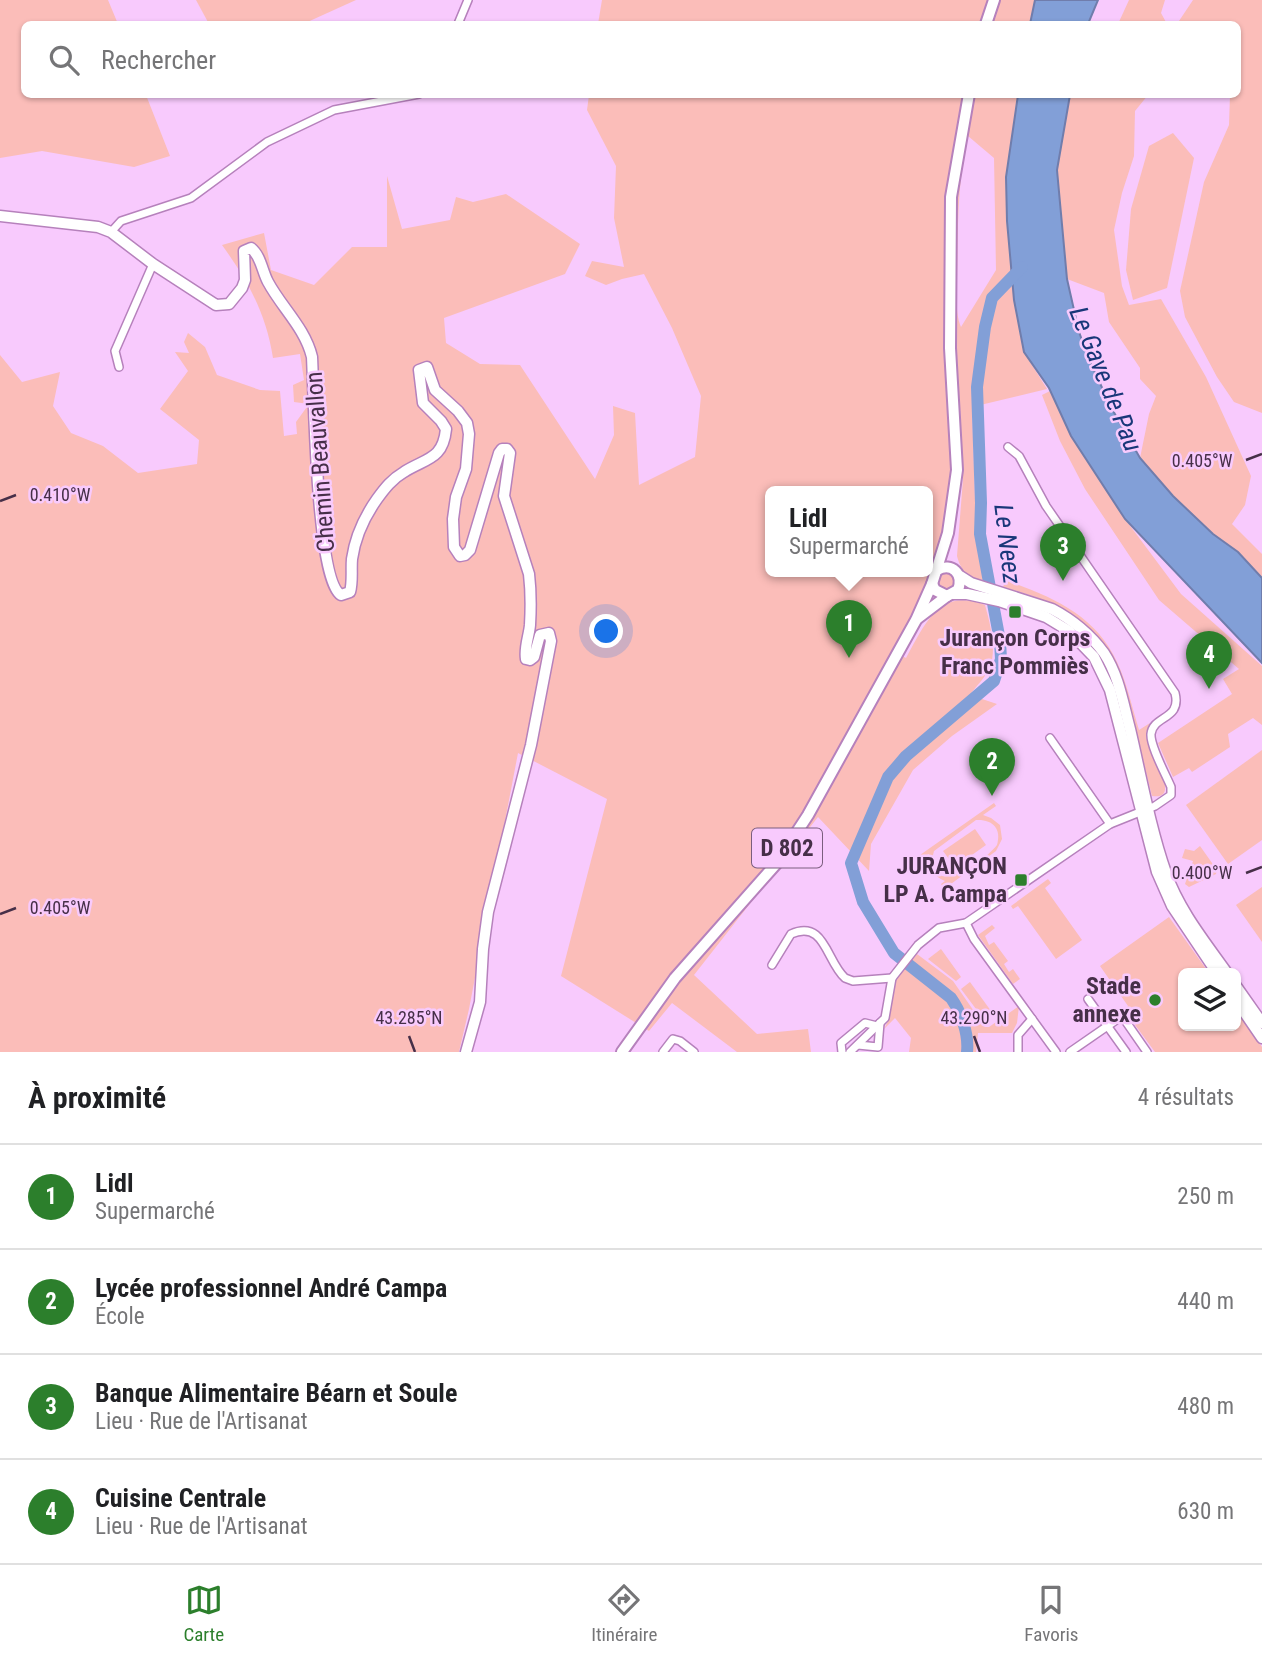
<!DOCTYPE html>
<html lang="fr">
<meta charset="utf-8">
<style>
body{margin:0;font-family:"Roboto Condensed",sans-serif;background:#f2f2f2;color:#202124}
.controls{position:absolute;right:21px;bottom:21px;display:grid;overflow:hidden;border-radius:10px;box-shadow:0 2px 5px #0004}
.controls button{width:63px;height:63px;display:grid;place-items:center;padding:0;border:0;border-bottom:2px solid #e0e0e0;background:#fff;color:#202124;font:35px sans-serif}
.you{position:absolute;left:607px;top:632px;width:24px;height:24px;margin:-18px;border:5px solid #fff;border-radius:50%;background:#1a73e8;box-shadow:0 0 0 10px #1a73e833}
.badge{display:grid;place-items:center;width:46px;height:46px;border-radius:50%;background:#2c7f2c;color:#fff;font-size:23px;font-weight:700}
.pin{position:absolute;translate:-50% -58px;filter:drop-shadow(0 2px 4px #0008)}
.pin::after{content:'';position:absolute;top:37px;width:24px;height:21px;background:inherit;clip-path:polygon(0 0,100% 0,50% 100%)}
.popup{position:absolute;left:765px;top:486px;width:168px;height:91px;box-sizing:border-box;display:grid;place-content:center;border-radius:10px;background:#fff;filter:drop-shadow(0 2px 5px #0005);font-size:23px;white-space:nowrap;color:#757577}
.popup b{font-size:26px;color:#202124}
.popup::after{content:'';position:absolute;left:50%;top:100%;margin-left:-14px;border:14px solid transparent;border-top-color:#fff}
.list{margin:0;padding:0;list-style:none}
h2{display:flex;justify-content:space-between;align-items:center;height:91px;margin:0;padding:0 28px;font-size:30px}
h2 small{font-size:23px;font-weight:400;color:#757577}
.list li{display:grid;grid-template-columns:46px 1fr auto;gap:21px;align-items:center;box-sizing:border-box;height:105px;padding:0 28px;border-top:2px solid #e0e0e0}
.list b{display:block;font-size:26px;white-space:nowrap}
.list p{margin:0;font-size:23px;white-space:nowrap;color:#757577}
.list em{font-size:23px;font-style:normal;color:#757577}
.icon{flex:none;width:38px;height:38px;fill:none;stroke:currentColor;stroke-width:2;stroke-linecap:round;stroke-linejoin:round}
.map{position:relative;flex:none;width:1262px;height:1052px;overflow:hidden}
.search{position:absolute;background:#fff;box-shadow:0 2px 5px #0004;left:21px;right:21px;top:21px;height:77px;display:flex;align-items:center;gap:18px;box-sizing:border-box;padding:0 24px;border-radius:10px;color:#757577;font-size:26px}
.sheet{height:511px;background:#fff}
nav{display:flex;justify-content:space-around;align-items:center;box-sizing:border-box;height:98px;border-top:2px solid #e0e0e0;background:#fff;font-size:19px;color:#757577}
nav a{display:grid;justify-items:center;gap:4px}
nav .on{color:#2c7f2c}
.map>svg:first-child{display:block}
</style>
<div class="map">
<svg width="1262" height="1052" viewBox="0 0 1262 1052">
<rect width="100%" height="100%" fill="#f8cafd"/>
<g fill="#fbbdb9" fill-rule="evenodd">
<path d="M0,0h108l10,24h-94v70l122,1 24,61 -36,11 -92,-16 -42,7z"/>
<path d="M196,0h160l-53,24h-94z"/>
<path d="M602,0h433l-5,24h-432z"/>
<path d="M1129,0h36l-4,13 6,11h-49z"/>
<path d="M1193,0h69v413l-28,-11 -17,-25 -32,-60 -5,-26 24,-109 25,-57 1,-30 8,-1v-70h-52l-7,-3z"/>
<path d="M589,95h429l-12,82 1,44 7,79 10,52 23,37 -75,18 4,123 9,52c-16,-4 -24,-10 -28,-26l6,-77 -3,-71 -6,1 -10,163 11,5 -1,9 -8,5 -8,-5 -36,70 4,2c19,-34 33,-71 79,-53 5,18 12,44 5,62 -4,10 -14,19 -20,28l27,9 -45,32 -39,34 -42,74 -2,27 -51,-54 -124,158 63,59 51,-5 3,23h-74l-65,-49 -23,28 -88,-55 46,-177 -89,-46 -49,256 -10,43h-459v-697l22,27 38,-10 -7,34 18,27 32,13 35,27 59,-9 2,-24 -39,-31 28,-38 -13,-19 14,1 -5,-11 4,-9 17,14 12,28 43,15 20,1 4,45 13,-2 -1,-12 13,-18 -15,-2 -1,-17 11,-5 -4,-26 -27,4c-7,-45 -25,-77 -51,-113l42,-12 7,37 43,15 38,-38h35v-71l15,53 48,-9 6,-23 17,5 33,-8 74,50 -15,30 -121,44 2,25 34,21 40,1 75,114 19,-44 -1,-29 22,7 4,72 56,-28 6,-61 -29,-68 -28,-54 -22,5 -16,6 -21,-9 7,-15 32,6 -10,-49 2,-52 -29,-56zM968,136l26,22 2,112 -35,57c-6,-14 -4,-32 -4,-49 1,-47 0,-96 11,-142zM770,492h158v80h-158z"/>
<path d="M1070,95h78l-13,16 -1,45 -12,37 -8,37 8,56 7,19 32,-6 45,78 45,99 -6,29 -13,19 30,30v24l-24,-26 -25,-18 -40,-38 -33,-38 9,-44 7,-18 -16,-17v-11l-31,-46 -5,-29 -37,-14 -10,-109z"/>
<path d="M1173,133l21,25 -27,130 -34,12 -7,-30 5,-61 18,-63z"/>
<path d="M1050,391l21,45 54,83 56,75 81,72v59l-9,-7 -25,16 2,13 -38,25 -3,-4 -16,9 -15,-34 74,-49 -9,-15 16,-10 -80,-69 -74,-111 -25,-48 -18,-46z"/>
<path d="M1005,580c46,16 91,35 112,82 10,21 15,45 22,68l11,-7c-3,6 -5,11 -3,17 3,12 36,61 5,56 -27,-103 -27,-182 -149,-208z"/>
<path d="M1262,750v90l-34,24 -42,-59z"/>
<path d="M994,803l2,3 -13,9 8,3 9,7 2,14 -6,12 -52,38 -3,-5 4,-3c-12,-5 -18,-14 -16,-27l-7,4 -2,-3zM976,820c16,-1 26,8 21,25 -10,13 -42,37 -58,30l-8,-12 3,-12z"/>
<path d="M975,829l11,16 -31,22 -12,-16z"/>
<path d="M1200,846l17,24 -1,4 -27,13 -4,-3 8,-23 -11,-3 3,-9 9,2z"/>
<path d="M1048,879l3,4 -6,5 37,52 -26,19 -38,-53 -5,3 -2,-3z"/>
<path d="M1262,887v55l-26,-37z"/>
<path d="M1169,917l40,56h-26v53h53v-16l26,37v5h-107l-31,-42 4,-4 -28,-40z"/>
<path d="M992,925l3,3 -10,8 4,9 5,-3 14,19 -4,3 5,8 4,-3 7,10 -7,5 -35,-49z"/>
<path d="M941,949l20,28 -5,4 -28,-22z"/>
<path d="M917,954l36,27 32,46h4l30,-21 -2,17 -5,10h-34l-2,19h-67l2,-14 -16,-20 -11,11 4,-8 7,-40z"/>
<path d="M970,982l21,29 -9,6 -21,-28z"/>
</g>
<g fill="#829fd7" stroke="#707dac" stroke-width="2">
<path d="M1035,0h63l-10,24h-58z"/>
<path d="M1018,95h52l-13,75 10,109 12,53 12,32 21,45 28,49 33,38 40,38 25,18 24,26v85l-137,-144 -54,-83 -22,-48 -25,-36 -10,-52 -7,-79 -1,-44z"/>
</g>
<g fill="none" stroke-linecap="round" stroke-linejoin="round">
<path stroke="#829fd7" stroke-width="12" d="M967,1052c2,-18 -6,-40 -16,-54l-57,-45 -31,-51 -12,-39 37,-86 18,-21 88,-75 7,-22 -1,-18 -20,-107 1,-31 -4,-116 8,-60 7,-29 30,-31"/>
<g stroke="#b681bc" stroke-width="10">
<g id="street">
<path d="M458,24l10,-24"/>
<path d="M111,232l10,-11 70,-23 76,-56 67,-32 85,-16"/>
<path d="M119,367l-4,-16 38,-87"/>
<path d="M1050,738l60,86"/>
<path d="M966,923l8,16 82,113"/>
<path d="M772,965l19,-31c34,-15 35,27 54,44l8,3 39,-3"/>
<path d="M1088,999l38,53"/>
<path d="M858,1045l20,2 2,-24"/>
<path d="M663,1052l10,-13 7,2 14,11"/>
<path d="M842,1052l-1,-9 24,-20 12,3"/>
<path d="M850,1052l35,-34 7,-40 26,-33 21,-17 27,-5 144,-99 45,-18 16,-11v-8c-5,-12 -21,-41 -20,-53 2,-19 31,-14 24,-41l-129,-187 -27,-50 -11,-9"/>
<path d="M1018,1052v-17l14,-16"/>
<path d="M1070,1052l52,-36 25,36"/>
</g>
</g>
<g stroke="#b681bc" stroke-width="13">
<g id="secondary">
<path d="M0,216l98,11 13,5 42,32 63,41 13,-1 13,-16 3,-8 -1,-29 7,-3c10,8 11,23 17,34 14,26 37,46 44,75 2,36 4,223 29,238l9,-3c3,-11 1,-22 2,-33 3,-21 13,-43 25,-60 8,-11 15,-20 27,-27 22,-14 39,-12 42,-43l-5,-8 -18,-18 -4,-33 8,-3 8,23 23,21 9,12 2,11 -3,35 -10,28 -3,22 1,28 6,9 5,-1 5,-5 29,-97 3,-4h5l3,4 -6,43 25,78c2,17 2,34 1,51 -1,11 -6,23 -4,34l4,1 4,-3 6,-22 9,-2 2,8 -20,104 -43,167 -5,37 -3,53 -14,50"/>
<path d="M960,576l11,7 81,26c21,11 38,25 52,44 15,23 19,50 26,76 11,47 20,98 36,144 13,37 39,69 61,100"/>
<path d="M953,594h14l32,7 47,16 23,14 25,26 16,33 47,182 15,34 45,67"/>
<path d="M1236,986l26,37"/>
<path d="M1236,1000l26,38"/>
</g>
</g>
<g stroke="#b681bc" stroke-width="14">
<g id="primary">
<path d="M986,24l8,-24"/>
<path d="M932,584l3,6 12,6 11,-6c6,-16 -6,-28 -21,-20"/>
<path d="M918,618l29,-22"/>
<path d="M622,1052l53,-74 101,-114 32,-49 108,-195 16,-36 16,-51 9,-63 -7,-122 1,-151 18,-103"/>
</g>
</g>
<use href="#street" stroke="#fff" stroke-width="7"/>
<use href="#secondary" stroke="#fff" stroke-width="10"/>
<use href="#primary" stroke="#fff" stroke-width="10"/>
</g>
<path fill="none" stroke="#462f48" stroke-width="2.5" d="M1246,460l16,-6M0,501l16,-6M1246,873l16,-6M0,914l16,-6M409,1036l6,16M974,1036l6,16"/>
<g fill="#2c7f2c" stroke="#f8cafd" stroke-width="2.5">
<rect x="1008" y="605" width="14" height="14" rx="3.5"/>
<rect x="1014" y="873" width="14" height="14" rx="3.5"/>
<circle cx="1155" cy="1000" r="7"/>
</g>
<g text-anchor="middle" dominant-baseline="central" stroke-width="5" stroke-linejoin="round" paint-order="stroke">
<rect fill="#f8cafd" stroke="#7b5e7e" stroke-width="2" x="752" y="828.5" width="70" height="39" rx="5"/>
<g font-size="23" font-weight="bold" fill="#462f48">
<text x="787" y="848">D 802</text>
</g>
<g font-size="24" fill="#462f48" stroke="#f8cafd">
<text transform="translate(320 462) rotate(-94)">Chemin Beauvallon</text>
</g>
<g font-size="24" font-weight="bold" fill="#462f48" stroke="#f8cafd" text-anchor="end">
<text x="1015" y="638" text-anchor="middle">Jurançon Corps<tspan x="1015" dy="28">Franc Pommiès</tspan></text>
<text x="1007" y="866">JURANÇON<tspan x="1007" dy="28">LP A. Campa</tspan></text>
<text x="1141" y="986">Stade<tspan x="1141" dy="28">annexe</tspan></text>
</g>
<g font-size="26" font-style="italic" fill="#193779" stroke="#f8cafd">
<text transform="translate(1106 379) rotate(68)">Le Gave de Pau</text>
<text transform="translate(1008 544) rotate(83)">Le Neez</text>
</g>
</g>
<g font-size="18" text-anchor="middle" fill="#462f48" stroke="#f8cafd" stroke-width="5" stroke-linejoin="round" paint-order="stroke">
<text x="1202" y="467">0.405°W</text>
<text x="60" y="501">0.410°W</text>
<text x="1202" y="879">0.400°W</text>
<text x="60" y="914">0.405°W</text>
<text x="409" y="1024">43.285°N</text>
<text x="974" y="1024">43.290°N</text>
</g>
</svg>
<div class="controls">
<button><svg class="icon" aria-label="layers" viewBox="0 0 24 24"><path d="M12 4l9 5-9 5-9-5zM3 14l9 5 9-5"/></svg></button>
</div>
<div class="you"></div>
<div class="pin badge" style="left:849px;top:658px">1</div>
<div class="popup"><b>Lidl</b>Supermarché</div>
<div class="pin badge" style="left:992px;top:796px">2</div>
<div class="pin badge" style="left:1063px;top:581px">3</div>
<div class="pin badge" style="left:1209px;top:689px">4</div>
<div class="search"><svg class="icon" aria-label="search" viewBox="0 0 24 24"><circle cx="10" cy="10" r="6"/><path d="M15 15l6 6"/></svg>Rechercher</div>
</div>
<section class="sheet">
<h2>À proximité<small>4 résultats</small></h2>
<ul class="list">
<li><span class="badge">1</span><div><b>Lidl</b><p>Supermarché</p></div><em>250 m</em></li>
<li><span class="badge">2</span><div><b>Lycée professionnel André Campa</b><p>École</p></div><em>440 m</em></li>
<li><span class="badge">3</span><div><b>Banque Alimentaire Béarn et Soule</b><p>Lieu · Rue de l'Artisanat</p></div><em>480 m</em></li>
<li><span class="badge">4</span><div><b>Cuisine Centrale</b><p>Lieu · Rue de l'Artisanat</p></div><em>630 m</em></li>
</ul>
</section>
<nav>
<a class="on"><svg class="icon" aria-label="map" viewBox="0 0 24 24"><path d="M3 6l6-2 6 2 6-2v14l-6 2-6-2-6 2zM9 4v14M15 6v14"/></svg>Carte</a>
<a><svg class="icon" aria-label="directions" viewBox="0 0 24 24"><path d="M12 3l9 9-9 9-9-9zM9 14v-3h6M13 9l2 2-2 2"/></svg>Itinéraire</a>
<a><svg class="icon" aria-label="saved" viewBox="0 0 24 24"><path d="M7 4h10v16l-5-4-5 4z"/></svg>Favoris</a>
</nav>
